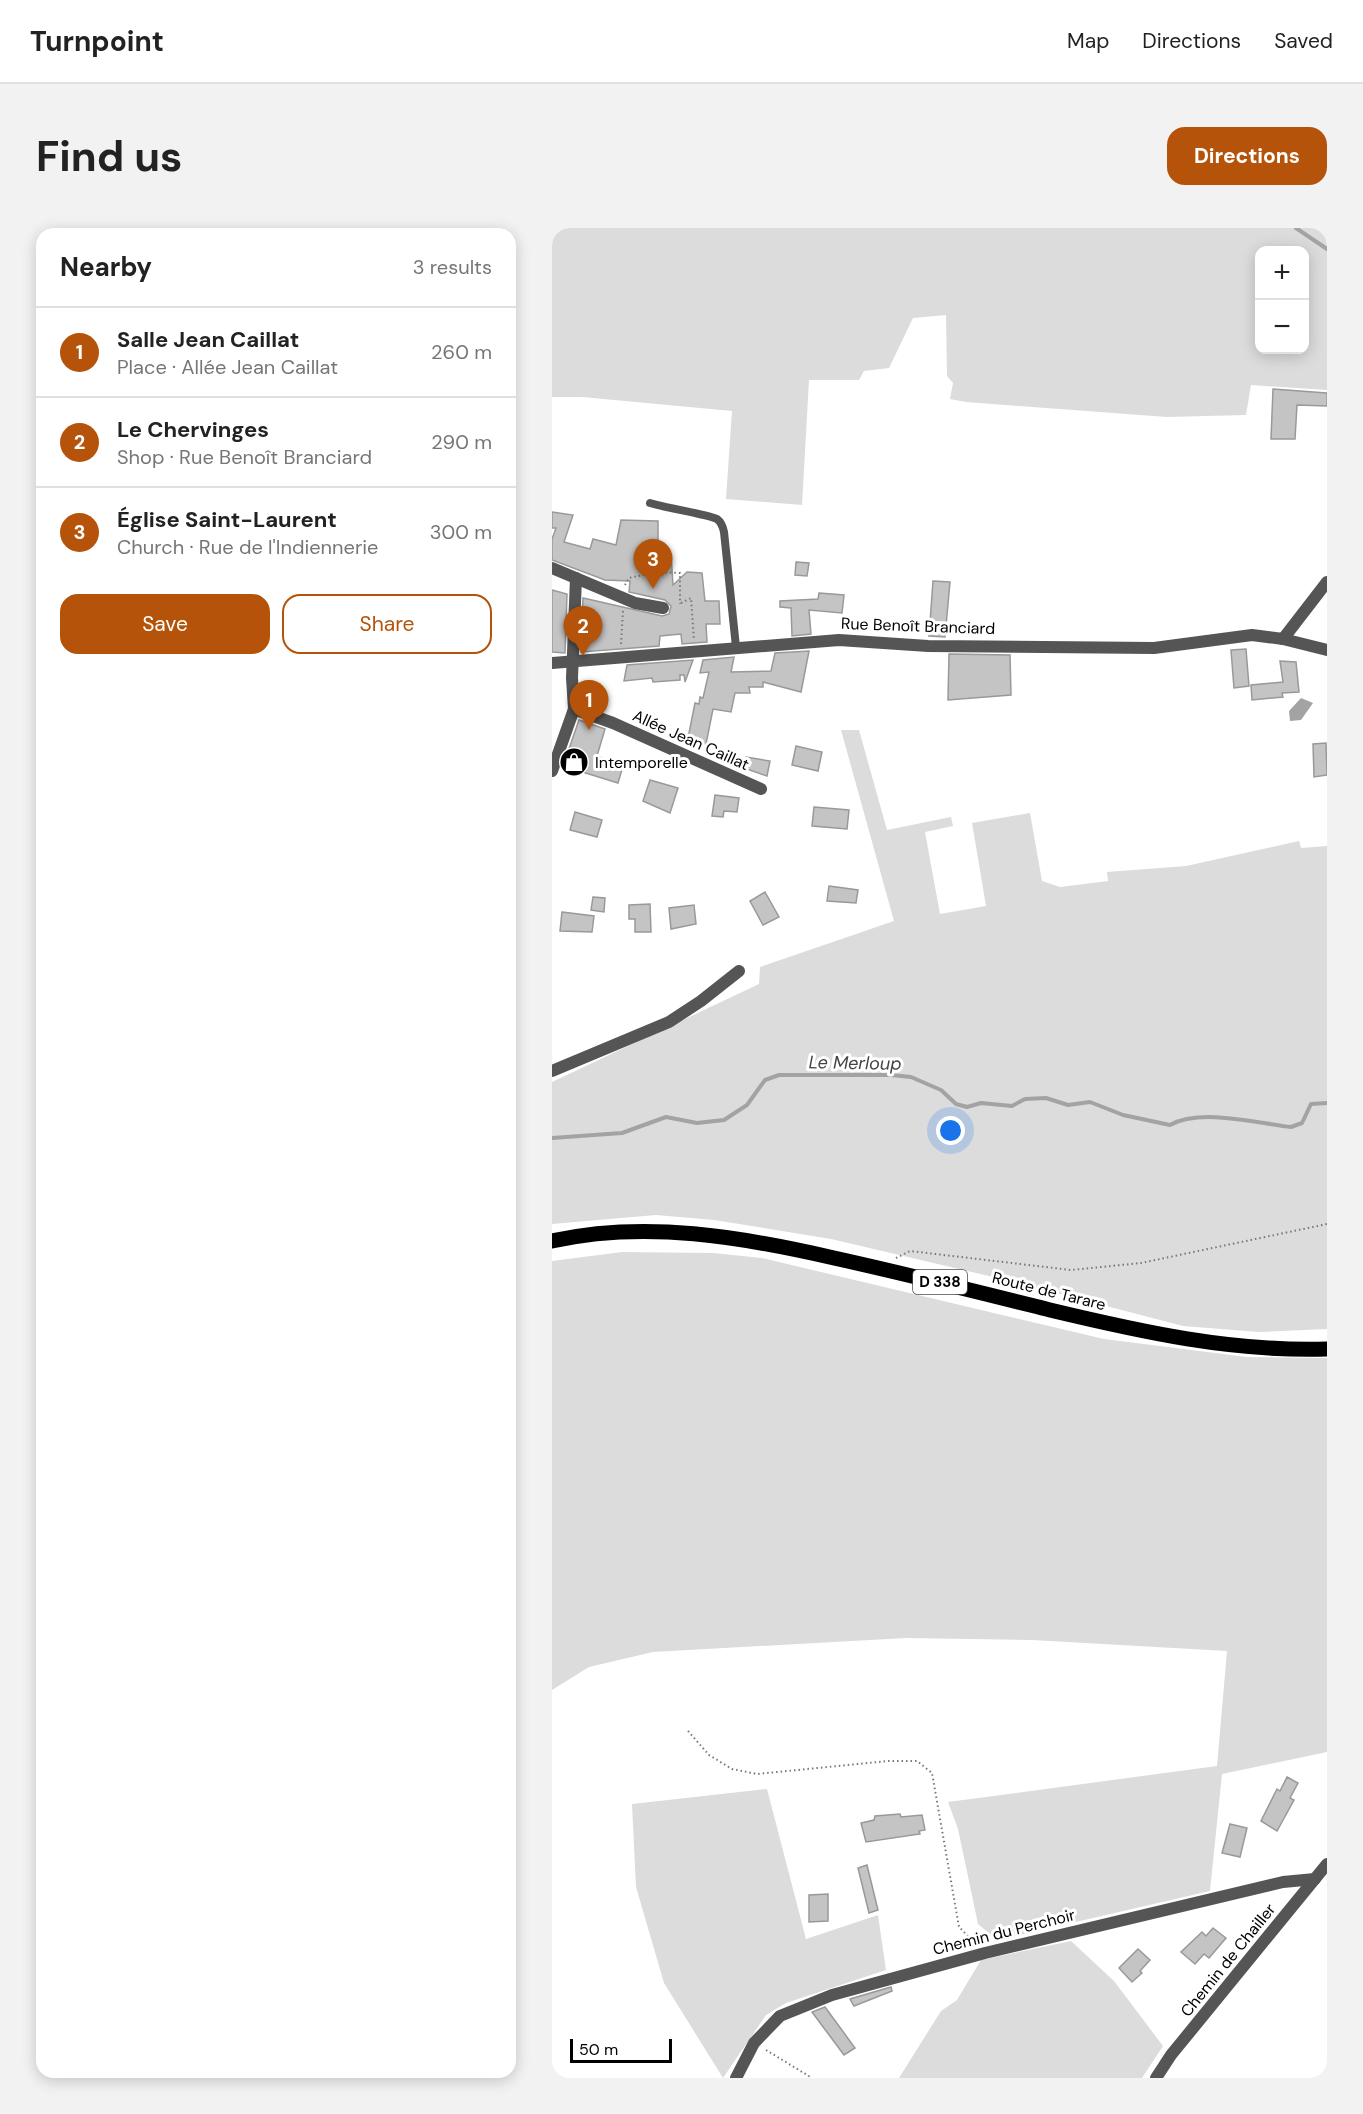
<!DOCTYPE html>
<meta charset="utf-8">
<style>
body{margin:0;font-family:"DM Sans",sans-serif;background:#f2f2f2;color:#222}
.controls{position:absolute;right:18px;top:18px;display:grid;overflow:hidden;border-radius:12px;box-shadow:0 3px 15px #0003}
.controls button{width:54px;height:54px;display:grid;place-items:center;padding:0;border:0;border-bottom:2px solid #e0e0e0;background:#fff;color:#222;font:30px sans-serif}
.scale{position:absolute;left:18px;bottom:15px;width:102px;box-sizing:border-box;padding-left:6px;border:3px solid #000;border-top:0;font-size:16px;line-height:21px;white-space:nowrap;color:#000;-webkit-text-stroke:4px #fff;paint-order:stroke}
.you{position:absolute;left:399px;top:903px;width:21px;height:21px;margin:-15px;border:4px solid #fff;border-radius:50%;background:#1a73e8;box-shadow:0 0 0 9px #1a73e833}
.badge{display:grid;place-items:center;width:39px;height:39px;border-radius:50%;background:#b45309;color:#fff;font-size:20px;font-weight:700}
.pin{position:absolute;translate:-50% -50px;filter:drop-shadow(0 2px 3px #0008)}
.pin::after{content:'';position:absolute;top:32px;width:21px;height:18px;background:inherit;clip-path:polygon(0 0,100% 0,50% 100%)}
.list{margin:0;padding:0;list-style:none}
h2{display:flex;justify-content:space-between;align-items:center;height:78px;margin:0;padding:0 24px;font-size:26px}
h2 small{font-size:20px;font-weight:400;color:#767676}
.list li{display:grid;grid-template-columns:39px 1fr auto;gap:18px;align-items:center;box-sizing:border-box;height:90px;padding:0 24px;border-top:2px solid #e0e0e0}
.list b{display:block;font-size:22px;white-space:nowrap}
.list p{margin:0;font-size:20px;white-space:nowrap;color:#767676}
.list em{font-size:20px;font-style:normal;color:#767676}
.actions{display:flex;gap:12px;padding:18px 24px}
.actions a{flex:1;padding:14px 0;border:2px solid #b45309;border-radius:18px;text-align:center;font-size:21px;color:#b45309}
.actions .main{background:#b45309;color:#fff}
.map{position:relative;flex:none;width:775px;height:1850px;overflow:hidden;border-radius:18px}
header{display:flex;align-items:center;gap:36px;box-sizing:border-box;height:84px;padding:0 30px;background:#fff;border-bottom:2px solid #e0e0e0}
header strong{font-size:28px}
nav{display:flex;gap:33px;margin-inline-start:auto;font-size:21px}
.intro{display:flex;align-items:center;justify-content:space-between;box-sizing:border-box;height:144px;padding:0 36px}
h1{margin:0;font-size:42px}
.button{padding:15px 27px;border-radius:18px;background:#b45309;color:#fff;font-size:21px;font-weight:700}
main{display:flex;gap:36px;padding:0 36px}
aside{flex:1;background:#fff;border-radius:18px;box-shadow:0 3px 15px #0003}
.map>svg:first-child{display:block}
</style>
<header>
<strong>Turnpoint</strong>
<nav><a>Map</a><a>Directions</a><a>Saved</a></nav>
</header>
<div class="intro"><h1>Find us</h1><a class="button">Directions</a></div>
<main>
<aside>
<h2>Nearby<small>3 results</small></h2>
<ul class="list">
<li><span class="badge">1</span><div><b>Salle Jean Caillat</b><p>Place · Allée Jean Caillat</p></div><em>260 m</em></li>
<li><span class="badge">2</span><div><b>Le Chervinges</b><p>Shop · Rue Benoît Branciard</p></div><em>290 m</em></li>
<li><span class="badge">3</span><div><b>Église Saint-Laurent</b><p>Church · Rue de l'Indiennerie</p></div><em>300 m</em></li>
</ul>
<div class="actions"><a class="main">Save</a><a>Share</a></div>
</aside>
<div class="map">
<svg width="775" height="1850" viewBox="0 0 775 1850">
<rect width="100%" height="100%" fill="#fff"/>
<g fill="#dcdcdc" fill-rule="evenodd">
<path d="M0,0h775v162l-76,-5 -5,30 -79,2 -201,-15 -16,-3 3,-16 -6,-7 -1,-61 -33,3 -24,50 -25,3 -5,9h-50l-7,125 -76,-6 6,-88 -150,-14h-30zM708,22h44v100h-44z"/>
<path d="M289,502h18l28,100 64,-13 2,9 -28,6 15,82 46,-8 -14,-83 58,-10 12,68 18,6 48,-6 -1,-9 79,-6 113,-25 2,7 26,-2v483l-68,3 -76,-6 -177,-46 -175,-41 -117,-19 -58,-5 -104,9v-142l207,-98 1,-17 134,-46z"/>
<path d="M70,1024l91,1 49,5 342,81 143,18 80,1v394l-105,22 -12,117 -213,49 -19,-16 -20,-95 -10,-27 269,-36 10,-115 -195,-11 -126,-2 -253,14 -64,15 -37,23v-429z"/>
<path d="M215,1561l39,150 72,-24 8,55 -100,33 -20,12 -43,63 -59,-95 -28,-96 -4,-83z"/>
<path d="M519,1713l43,40 49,65 -21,32h-243l42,-67 16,-11 24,-40z"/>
</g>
<path fill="#a3a3a3" d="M749,470l12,5 -12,17 -11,1 -1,-10z"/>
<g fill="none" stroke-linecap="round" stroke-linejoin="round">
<g stroke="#a3a3a3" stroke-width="4">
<path d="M744,0l31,21"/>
<path d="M0,910l70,-5 44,-16 31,6 27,-3 23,-15 18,-25 14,-5h112l20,2 30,13 15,14 11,3 14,-4 31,3 13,-7 21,-1 22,7 22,-3 33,13 47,10c30,-17 87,-2 121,2l11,-4 9,-19 16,-1"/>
</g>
</g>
<g fill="#c4c4c4" stroke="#999" stroke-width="1.5">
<path d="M721,161l54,4v13l-30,-1 -2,34h-24z"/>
<path d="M0,284l21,3 -9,27 26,7 3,-10 23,6 5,-25 37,1v34l13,-1 2,31 14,-13 15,1 3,28h14l1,23h-14l1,18 -25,2 -1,-10 -21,2 -1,10 -78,6 2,-54 79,18 7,-2 2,-8 -6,-6 -36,-8 1,-11 -25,-1 -53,-20v-21l4,-11h-4z"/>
<path d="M244,334l13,1 -2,13 -12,-1z"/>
<path d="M381,353l17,1 -5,55 -16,-1z"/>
<path d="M0,362l15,4 -2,59 -13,-1z"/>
<path d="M267,365l25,2 -2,18 -33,-3 2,24 -19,2 -1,-28 -11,-1v-6l38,-2z"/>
<path d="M694,421l3,37 -15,2 -3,-38z"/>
<path d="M257,423l-8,41 -38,-10v5h-14l1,6h-15l-4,19 -18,-3 -7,35 -18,-6 7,-35 4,1 1,-7 3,1 6,-26 -9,1 3,-13 31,-3 -3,15 40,-1 4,-18z"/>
<path d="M397,426l61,1 1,40 -63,5z"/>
<path d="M141,432l-8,22 -1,-7h-4v5l-27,2 -1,-4 -28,3 3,-16z"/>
<path d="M728,433l16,1 3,30 -17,1 1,4 -31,3 -1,-15 32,-3z"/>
<path d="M27,492l26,9 -8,27 26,10 -5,17 -55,-17z"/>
<path d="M774,515l1,32 -13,2 -1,-33z"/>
<path d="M244,518l26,6 -4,19 -26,-6z"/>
<path d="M194,529l24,4 -3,15 -23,-8z"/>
<path d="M98,552l28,8 -8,25 -27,-12z"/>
<path d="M163,567l24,3 -2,14 -13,-1 -1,6 -11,-1z"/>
<path d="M262,579l35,3 -2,19 -35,-3z"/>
<path d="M23,584l27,8 -5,17 -27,-7z"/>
<path d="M277,658l29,4 -2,13 -29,-2z"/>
<path d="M213,664l14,25 -16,8 -13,-24z"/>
<path d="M41,669l12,1 -1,14 -13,-2z"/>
<path d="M98,676l1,28h-16v-13h-6v-14z"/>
<path d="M142,677l2,19 -25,5 -2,-21z"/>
<path d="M10,684l32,4 -2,16 -32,-1z"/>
<path d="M735,1549l11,6 -8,15 4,2 -17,31 -16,-10 16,-32 3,2z"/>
<path d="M348,1586l1,3 21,-2 3,15 -6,1 1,3 -54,8 -5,-19 13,-3 1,-4z"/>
<path d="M678,1596l17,4 -7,29 -18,-4z"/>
<path d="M315,1637l11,45 -9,3 -11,-45z"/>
<path d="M276,1666v27l-19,1v-27z"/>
<path d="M661,1700l13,10 -17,20 -5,-4 -9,10 -14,-12 21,-20 4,4z"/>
<path d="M586,1721l12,11 -10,11 2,2 -10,9 -13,-14z"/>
<path d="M339,1759l1,4 -38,15 -4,-7z"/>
<path d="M273,1779l30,41 -11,7 -32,-43z"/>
</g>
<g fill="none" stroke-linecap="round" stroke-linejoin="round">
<g stroke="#777" stroke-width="2" stroke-dasharray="1.5 3" stroke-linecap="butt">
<path d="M73,357l4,-7 28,-6 23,1v31"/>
<path d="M129,375l10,-5 3,42"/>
<path d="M69,416l2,-33"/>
<path d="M344,1030l14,-7 161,19 70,-7 186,-39"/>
<path d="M136,1503l21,24 23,14 25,5 131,-13h29l15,12 27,154 15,15"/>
<path d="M214,1822l46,28"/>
</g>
<path stroke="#555" stroke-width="8" d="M98,275c12,4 60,12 67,16 4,3 6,8 7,13l12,115"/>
<g stroke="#555" stroke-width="12">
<path d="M0,340l83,35 28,5"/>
<path d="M731,411l44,-57"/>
<path d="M22,481l39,14 148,66"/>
<path d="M0,543l22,-62 -2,-31 4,-100"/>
<path d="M0,843l117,-49 32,-21 38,-30"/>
<path d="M184,1850l18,-35 26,-27 52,-21 153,-42 298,-71 32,-3"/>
<path d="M604,1850l15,-23 156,-191"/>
</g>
<path stroke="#555" stroke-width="12" d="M0,435l287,-23 89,6 226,2 98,-13 31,4 44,11"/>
<path stroke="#000" stroke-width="15" d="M0,1013c93,-21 191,-4 282,17 73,16 144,34 216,52 92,22 182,42 277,39"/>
</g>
<defs>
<g id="shop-disc" transform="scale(1.5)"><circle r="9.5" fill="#000" stroke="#fff"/><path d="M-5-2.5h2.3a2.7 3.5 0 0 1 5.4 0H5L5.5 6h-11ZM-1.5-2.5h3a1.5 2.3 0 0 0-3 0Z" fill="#fff"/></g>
</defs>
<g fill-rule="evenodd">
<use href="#shop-disc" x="22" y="534"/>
</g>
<g text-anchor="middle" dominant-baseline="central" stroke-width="6" stroke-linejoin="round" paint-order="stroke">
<rect fill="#fff" stroke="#4c4c4c" stroke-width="1.5" x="361" y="1042" width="54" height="24" rx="4.5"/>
<g font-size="15" font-weight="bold" fill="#000">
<text x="388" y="1054">D 338</text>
</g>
<g font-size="16" fill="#000" stroke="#fff">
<text transform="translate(366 398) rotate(2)">Rue Benoît Branciard</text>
<text transform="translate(139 512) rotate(24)">Allée Jean Caillat</text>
<text transform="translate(497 1063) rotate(14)">Route de Tarare</text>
<text transform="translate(452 1704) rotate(-14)">Chemin du Perchoir</text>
<text transform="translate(676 1732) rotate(-51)">Chemin de Chailler</text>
</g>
<g font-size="16" fill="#000" stroke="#fff" text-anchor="start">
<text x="43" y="534">Intemporelle</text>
</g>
<g font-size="18" font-style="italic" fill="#444" stroke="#fff">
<text transform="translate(303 835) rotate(1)">Le Merloup</text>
</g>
</g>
</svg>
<div class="controls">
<button>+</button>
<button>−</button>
</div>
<div class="scale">50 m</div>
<div class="you"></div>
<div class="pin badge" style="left:37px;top:502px">1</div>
<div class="pin badge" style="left:31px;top:428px">2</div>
<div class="pin badge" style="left:101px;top:361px">3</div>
</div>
</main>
